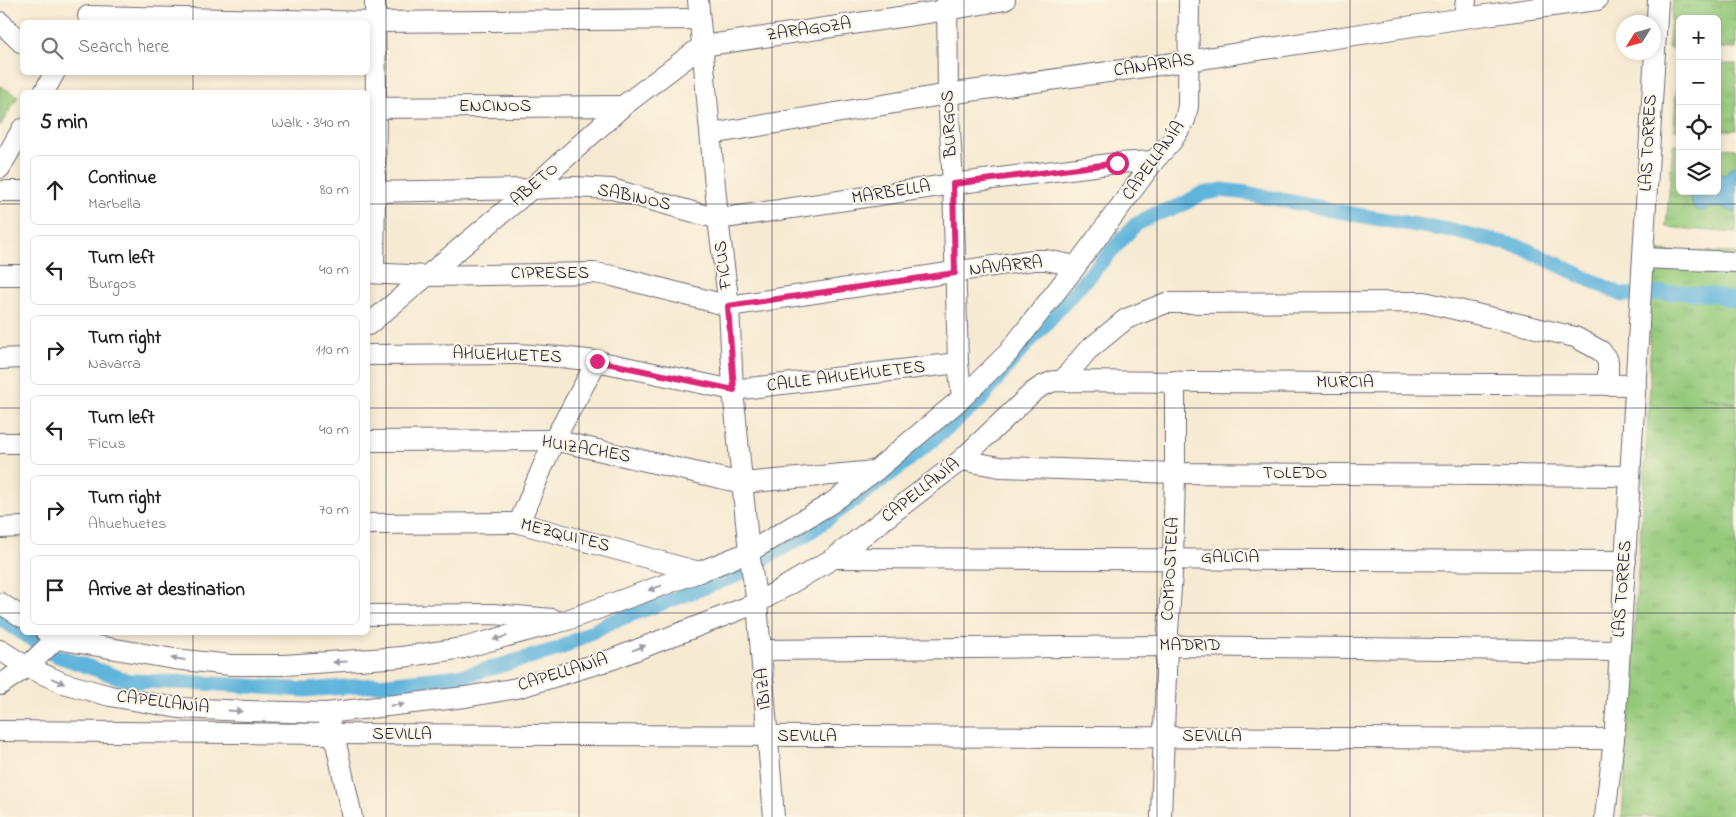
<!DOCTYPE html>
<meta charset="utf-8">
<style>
body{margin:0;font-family:"Indie Flower",sans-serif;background:#f6f6f6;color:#222}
.controls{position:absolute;right:15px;top:15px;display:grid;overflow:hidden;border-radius:8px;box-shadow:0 2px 8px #0003}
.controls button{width:45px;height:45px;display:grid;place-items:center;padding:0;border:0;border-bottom:1px solid #e0e0e0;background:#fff;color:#222;font:25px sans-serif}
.compass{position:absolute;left:1616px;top:15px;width:45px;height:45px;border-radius:50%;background:#fff;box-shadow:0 2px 8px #0003;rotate:233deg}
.stop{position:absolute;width:15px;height:15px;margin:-11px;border:4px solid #db2777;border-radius:50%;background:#fff}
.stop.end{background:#db2777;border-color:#fff;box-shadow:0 1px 5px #0008}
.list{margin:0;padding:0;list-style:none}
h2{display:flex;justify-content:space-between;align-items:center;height:65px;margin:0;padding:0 20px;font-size:21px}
h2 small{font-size:16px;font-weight:400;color:#767676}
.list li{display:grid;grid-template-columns:32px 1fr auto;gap:15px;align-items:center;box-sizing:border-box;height:70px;margin:0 10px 10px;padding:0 10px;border:1px solid #e0e0e0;border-radius:8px}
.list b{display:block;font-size:19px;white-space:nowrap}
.list p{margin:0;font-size:16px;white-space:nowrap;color:#767676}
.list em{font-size:16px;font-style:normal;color:#767676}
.icon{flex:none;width:28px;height:28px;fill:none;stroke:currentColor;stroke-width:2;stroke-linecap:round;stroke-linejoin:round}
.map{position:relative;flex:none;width:1736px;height:817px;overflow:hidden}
.search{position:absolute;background:#fff;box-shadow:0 2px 8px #0003;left:20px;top:20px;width:350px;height:55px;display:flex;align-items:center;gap:12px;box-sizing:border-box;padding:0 18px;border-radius:8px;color:#767676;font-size:19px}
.panel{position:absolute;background:#fff;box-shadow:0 2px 8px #0003;left:20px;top:90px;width:350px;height:545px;border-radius:8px}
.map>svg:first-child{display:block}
</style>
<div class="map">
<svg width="1736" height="817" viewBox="0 0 1736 817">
<defs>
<pattern id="park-tufts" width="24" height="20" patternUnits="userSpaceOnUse" patternTransform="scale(1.25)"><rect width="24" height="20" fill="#94c97a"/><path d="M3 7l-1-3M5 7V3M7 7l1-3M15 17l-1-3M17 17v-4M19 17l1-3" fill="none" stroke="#7fac6a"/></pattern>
</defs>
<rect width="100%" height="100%" fill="#fcf5e5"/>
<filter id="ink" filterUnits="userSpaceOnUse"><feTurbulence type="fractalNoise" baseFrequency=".02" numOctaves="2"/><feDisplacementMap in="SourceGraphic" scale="10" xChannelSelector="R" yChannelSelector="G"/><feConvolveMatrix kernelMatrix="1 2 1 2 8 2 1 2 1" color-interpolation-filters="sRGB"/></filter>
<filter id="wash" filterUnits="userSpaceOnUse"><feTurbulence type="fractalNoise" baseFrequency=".0096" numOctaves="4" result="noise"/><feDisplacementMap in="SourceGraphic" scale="20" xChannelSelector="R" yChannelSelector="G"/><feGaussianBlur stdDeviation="1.12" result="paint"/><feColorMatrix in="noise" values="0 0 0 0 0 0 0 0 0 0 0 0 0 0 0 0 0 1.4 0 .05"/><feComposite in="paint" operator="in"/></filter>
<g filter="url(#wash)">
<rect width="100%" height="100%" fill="#f7ead3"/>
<path fill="#94c97a" stroke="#5b765a" d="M0,86l18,10 -18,30z"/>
<g fill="url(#park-tufts)" stroke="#5b765a">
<path d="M1673,0h63v49l-19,-1v-29h-37v29h-12z"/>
<path d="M1678,64h2v66h-6z"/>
<rect x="1717" y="64" width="19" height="66"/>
<path d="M1673,145h7v46h37v-43l19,1v84l-70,-6z"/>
<path d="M1649,251l87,2v150l-34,-6 34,7v413h-114l28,-430z"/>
</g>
<path fill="#5fb4dc" stroke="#406b8c" d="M1736,166v47l-17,-6 -7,1 -12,3 -6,-2 -3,-8 -1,-10h27v-18l8,2 7,-8z"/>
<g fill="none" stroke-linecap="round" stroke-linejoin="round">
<path stroke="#5fb4dc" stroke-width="15" d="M0,618l55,37 74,26 74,2 102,7 82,-6 80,-9 91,-26 53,-27 122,-45 77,-45 86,-62 84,-69 30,-38 125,-138 20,-11 25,-8 21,-12 21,-4 24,3 122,24 86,14 67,16 101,48 57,-3 37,3 20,6"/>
</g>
</g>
<g filter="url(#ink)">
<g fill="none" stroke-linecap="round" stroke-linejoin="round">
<g stroke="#6d6870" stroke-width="22">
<g id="minor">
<path d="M698,0l20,219 11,87 4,84 16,162 8,51 17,214"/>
<path d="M947,0l1,94 5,90 5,179 4,35"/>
<path d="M88,16l287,6 324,-3"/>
<path d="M1464,18l2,-18"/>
<path d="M0,22l22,21"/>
<path d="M44,92l11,-20"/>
<path d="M368,108l255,-2"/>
<path d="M711,134l237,-40 240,-33 276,-43 133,-18"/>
<path d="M0,168l22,-39"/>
<path d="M0,191h22"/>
<path d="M368,192l163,-3 43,-2 38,2 106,30 235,-35 164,-21 37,-2"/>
<path d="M1643,258l93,4"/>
<path d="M368,273l59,3 167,-3 19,3 116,30 304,-46h13l30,6"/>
<path d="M374,273l2,-165 -1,-108"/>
<path d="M0,275h22"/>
<path d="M368,325l163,-136 92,-83 79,-60 245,-36 58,-10"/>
<path d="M368,355l149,-1 43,3 37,4 136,29 225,-27"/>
<path d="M0,359l22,-1"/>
<path d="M1062,381l25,-30 39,-32 40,-16 258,-1 151,35 26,14 7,10v24"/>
<path d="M368,441l186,-1 188,43 133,-12"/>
<path d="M0,443h22"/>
<path d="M961,460l39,7 175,6 454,3"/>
<path d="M519,523l35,-83 43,-79"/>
<path d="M368,524l151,-1 180,49"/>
<path d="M0,528l22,-1"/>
<path d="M834,558l792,3"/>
<path d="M0,603l22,14"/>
<path d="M368,615l125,-1 60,5"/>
<path d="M46,632l11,7 117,20 57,6h54l117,-8 61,-9 104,-28 132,-48 50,-20 81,-48 45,-33 87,-73 46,-45 68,-87 78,-105 18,-20 13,-21 3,-14 1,-106"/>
<path d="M0,650l27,17 36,16 47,13 69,12 68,3 79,2 139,-16 52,-9 96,-29 144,-56 77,-45 127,-98 72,-68 9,-6 12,-5 582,4"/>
<path d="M761,650l406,-4 452,5"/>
<path d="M0,685l27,-18 36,-35"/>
<path d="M329,722l5,12 18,83"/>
<path d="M0,731l334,3 1280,5"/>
<path d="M1161,817l6,-171 6,-88 2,-85v-92"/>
<path d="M1605,817l9,-78 3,-40 41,-699"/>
</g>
</g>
<use href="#minor" stroke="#fff" stroke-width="20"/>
</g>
<defs><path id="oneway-solid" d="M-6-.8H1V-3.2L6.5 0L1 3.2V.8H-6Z" transform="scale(1.25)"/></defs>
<g fill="#9c9ca7">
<use href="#oneway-solid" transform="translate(655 588) rotate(160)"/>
<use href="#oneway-solid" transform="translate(500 638) rotate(165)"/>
<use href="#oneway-solid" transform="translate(639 648) rotate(-21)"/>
<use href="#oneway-solid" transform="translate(178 659) rotate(-173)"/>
<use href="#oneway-solid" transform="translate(340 662) rotate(177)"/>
<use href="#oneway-solid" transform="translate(58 681) rotate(23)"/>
<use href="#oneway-solid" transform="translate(397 705) rotate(-6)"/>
<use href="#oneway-solid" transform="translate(235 711) rotate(3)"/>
</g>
</g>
<g fill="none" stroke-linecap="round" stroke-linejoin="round" filter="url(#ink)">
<path stroke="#db2777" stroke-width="6" d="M597,361l137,29 -6,-84 227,-33 -2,-89 164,-21"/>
</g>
<path fill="none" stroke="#22223b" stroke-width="1" stroke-opacity="0.55" d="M193,0v22M386,0v817M579,0v817M772,0v817M964,0v817M1157,0v817M1350,0v817M1543,0v817M193,72v20M0,204h22M368,204h1368M0,408h22M368,408h1368M0,613h22M368,613h1368M193,632v185"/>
<g text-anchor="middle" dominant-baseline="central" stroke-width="4" stroke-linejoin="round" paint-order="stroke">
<g font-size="18" fill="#22223b" stroke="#fcf5e5">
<text transform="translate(809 30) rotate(-8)">ZARAGOZA</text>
<text transform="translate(1154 66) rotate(-8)">CANARIAS</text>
<text x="495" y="107">ENCINOS</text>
<text transform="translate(950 124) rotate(-93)">BURGOS</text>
<text transform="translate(1649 143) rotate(-87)">LAS TORRES</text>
<text transform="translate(1154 161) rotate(-54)">CAPELLANÍA</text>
<text transform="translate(535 185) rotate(-41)">ABETO</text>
<text transform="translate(891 193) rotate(-9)">MARBELLA</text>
<text transform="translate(634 198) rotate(12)">SABINOS</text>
<text transform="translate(724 265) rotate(-97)">FICUS</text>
<text transform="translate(1006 267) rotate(-6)">NAVARRA</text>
<text x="550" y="274">CIPRESES</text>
<text transform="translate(507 356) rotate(2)">AHUEHUETES</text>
<text transform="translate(846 377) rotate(-7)">CALLE AHUEHUETES</text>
<text x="1345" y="383">MURCIA</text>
<text transform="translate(586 450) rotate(10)">HUIZACHES</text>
<text x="1295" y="474">TOLEDO</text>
<text transform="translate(921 491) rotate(-38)">CAPELLANÍA</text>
<text transform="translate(565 536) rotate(14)">MEZQUITES</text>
<text x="1230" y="558">GALICIA</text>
<text transform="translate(1171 569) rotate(-87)">COMPOSTELA</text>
<text transform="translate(1623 589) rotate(-86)">LAS TORRES</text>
<text x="1190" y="646">MADRID</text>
<text transform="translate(563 673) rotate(-17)">CAPELLANÍA</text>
<text transform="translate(764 689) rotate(-95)">IBIZA</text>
<text transform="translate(163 703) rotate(7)">CAPELLANÍA</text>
<text x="402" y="735">SEVILLA</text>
<text x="807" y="737">SEVILLA</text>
<text x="1212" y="737">SEVILLA</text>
</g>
</g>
</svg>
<div class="controls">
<button>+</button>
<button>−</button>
<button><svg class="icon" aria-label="locate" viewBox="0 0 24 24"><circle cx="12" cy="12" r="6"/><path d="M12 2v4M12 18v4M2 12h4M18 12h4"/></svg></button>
<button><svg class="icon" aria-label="layers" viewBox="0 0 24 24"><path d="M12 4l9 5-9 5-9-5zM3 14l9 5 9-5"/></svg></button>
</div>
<svg class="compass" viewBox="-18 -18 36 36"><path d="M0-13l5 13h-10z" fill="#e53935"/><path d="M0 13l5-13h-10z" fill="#767676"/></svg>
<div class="stop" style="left:1117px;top:163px"></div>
<div class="stop end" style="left:597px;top:361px"></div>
<div class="search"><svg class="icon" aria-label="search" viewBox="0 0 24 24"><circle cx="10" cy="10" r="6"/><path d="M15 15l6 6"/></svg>Search here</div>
<section class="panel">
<h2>5 min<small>Walk · 340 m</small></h2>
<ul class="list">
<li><svg class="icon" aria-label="ahead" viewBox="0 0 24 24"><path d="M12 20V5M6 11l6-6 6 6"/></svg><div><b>Continue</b><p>Marbella</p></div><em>80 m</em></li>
<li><svg class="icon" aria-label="left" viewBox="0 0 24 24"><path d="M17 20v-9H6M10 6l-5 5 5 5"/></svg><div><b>Turn left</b><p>Burgos</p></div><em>40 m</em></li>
<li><svg class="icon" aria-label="right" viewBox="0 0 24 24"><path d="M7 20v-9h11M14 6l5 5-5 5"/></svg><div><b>Turn right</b><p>Navarra</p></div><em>110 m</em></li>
<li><svg class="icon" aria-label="left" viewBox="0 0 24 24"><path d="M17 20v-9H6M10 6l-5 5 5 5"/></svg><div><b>Turn left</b><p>Ficus</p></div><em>40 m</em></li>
<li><svg class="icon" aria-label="right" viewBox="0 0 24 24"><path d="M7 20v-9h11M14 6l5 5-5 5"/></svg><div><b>Turn right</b><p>Ahuehuetes</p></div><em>70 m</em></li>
<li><svg class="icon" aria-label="arrive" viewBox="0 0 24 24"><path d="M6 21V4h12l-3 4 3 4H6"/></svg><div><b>Arrive at destination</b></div></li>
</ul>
</section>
</div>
